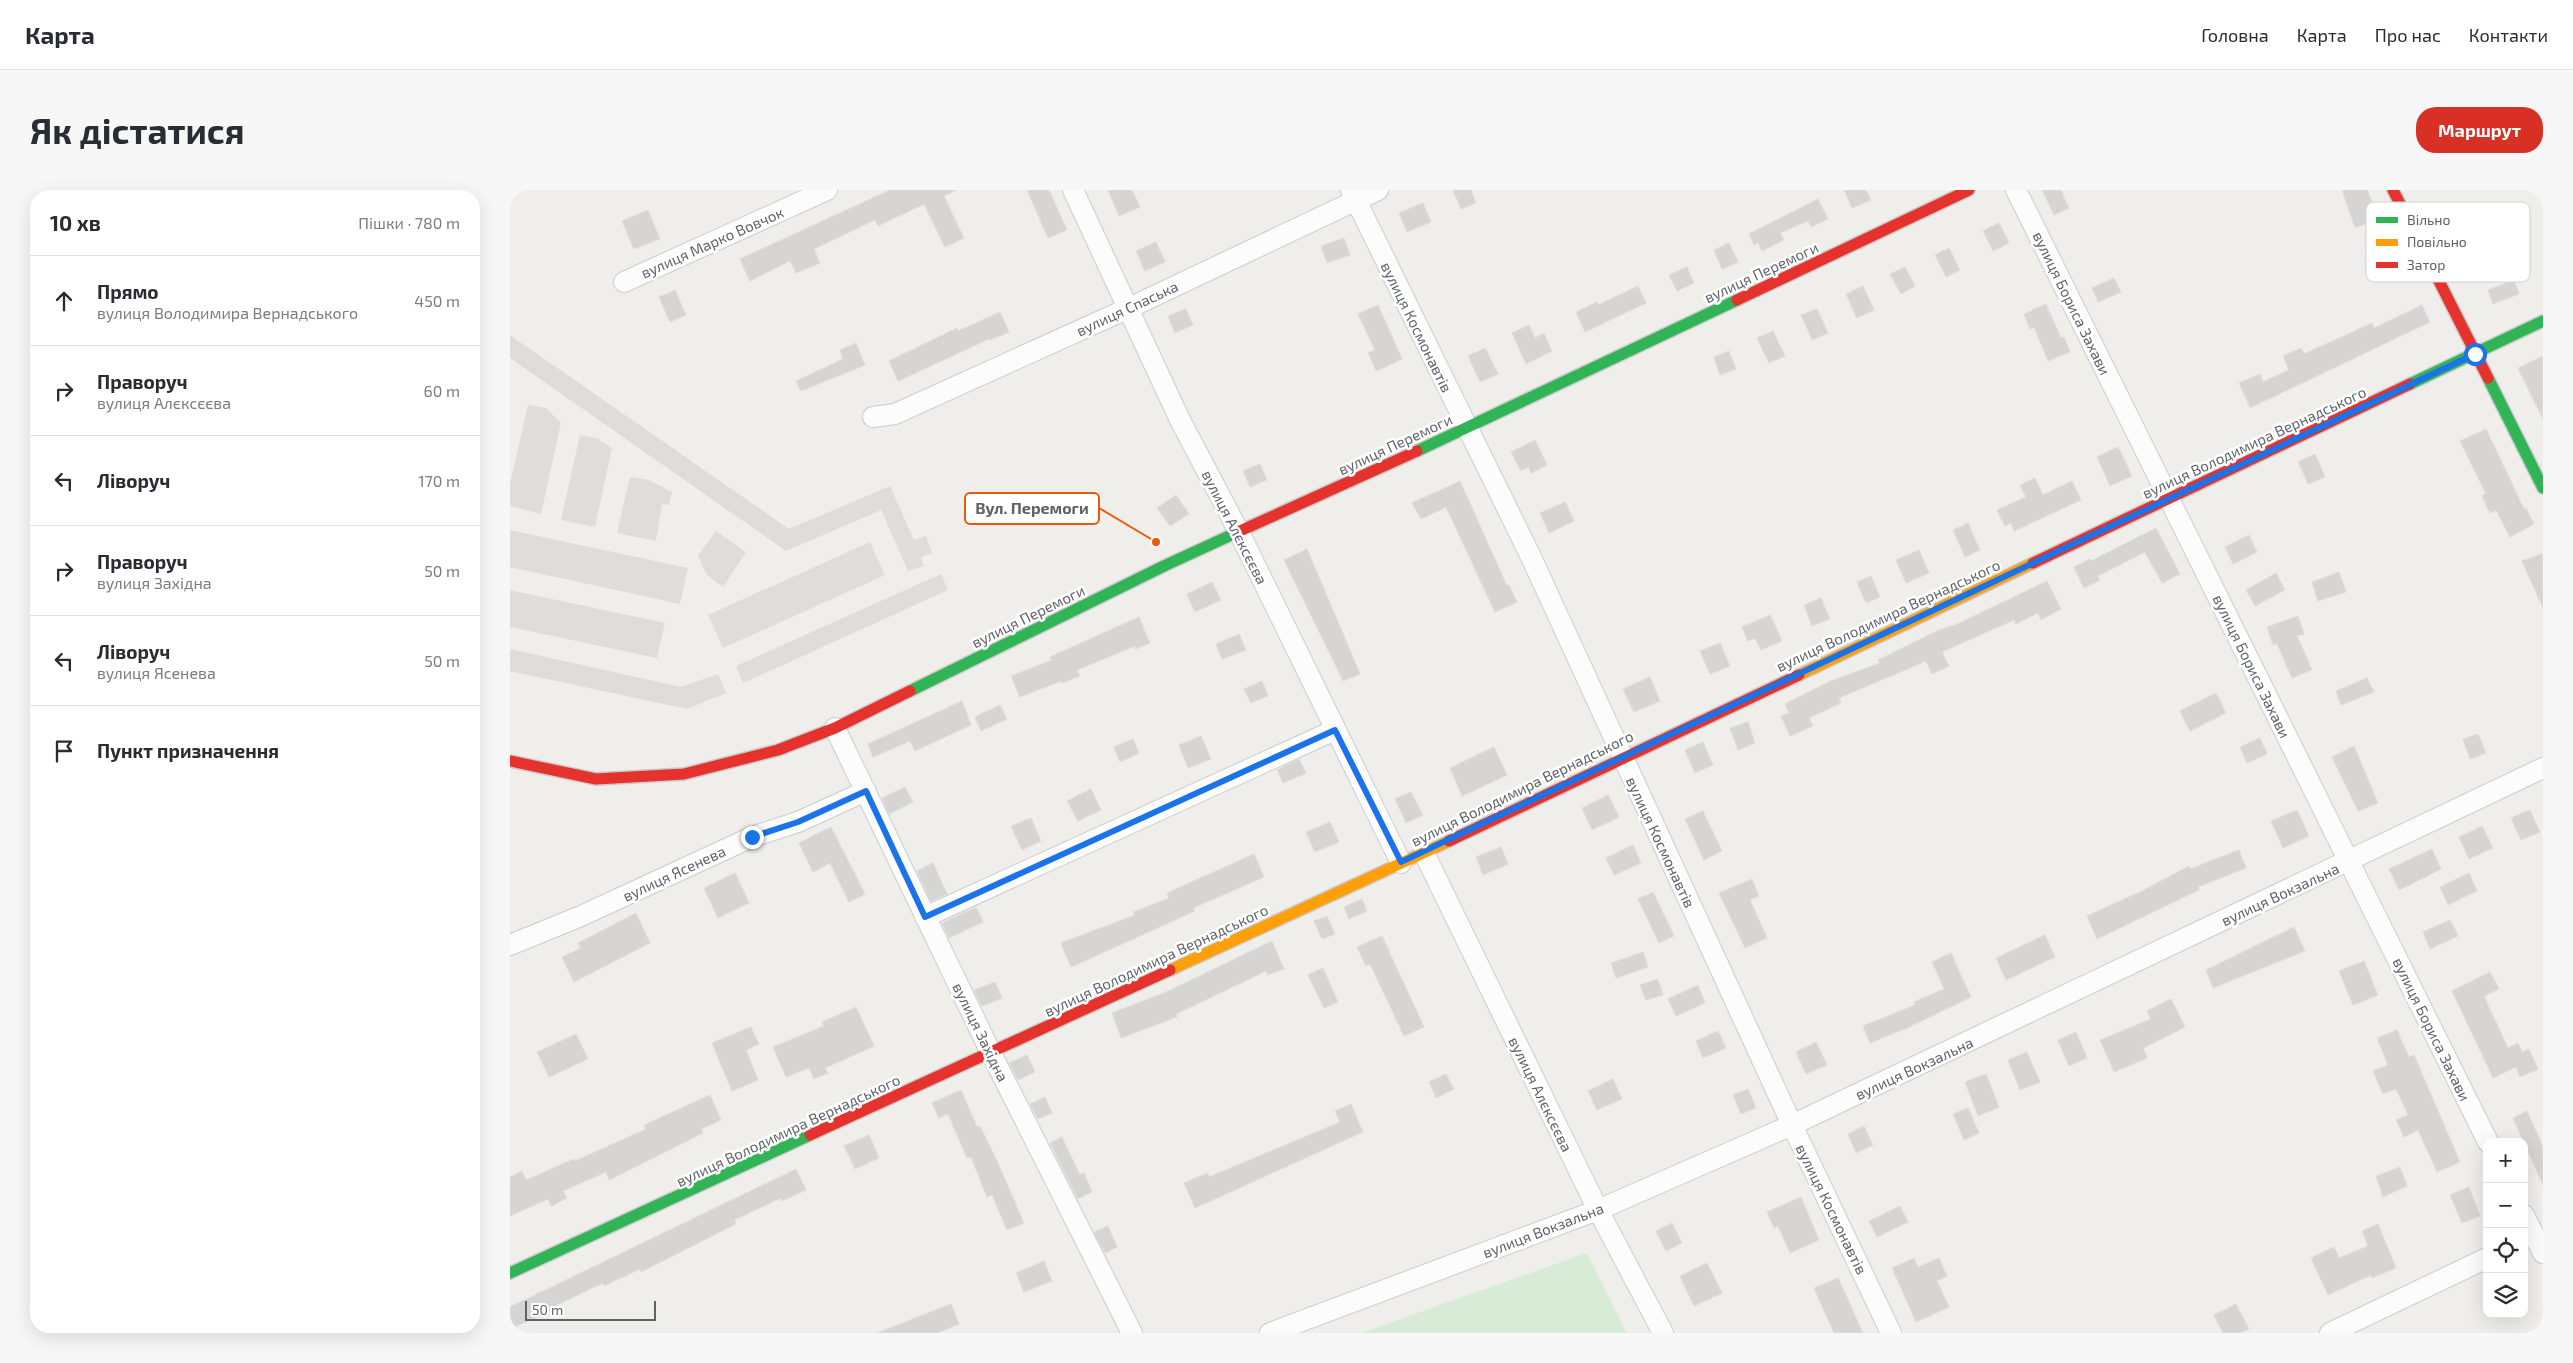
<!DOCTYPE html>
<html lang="uk">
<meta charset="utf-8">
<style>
body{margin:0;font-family:"Exo 2",sans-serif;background:#f7f7f7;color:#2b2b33}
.controls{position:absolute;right:15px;bottom:15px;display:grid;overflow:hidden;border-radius:10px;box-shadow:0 5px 20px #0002}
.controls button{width:45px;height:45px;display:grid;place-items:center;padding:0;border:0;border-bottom:1px solid #e1e1e2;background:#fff;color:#2b2b33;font:25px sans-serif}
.scale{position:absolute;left:15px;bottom:12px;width:131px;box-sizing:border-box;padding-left:5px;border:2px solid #5f6368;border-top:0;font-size:14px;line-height:18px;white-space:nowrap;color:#5f6368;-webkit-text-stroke:4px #fff;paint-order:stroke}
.stop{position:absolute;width:15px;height:15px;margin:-11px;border:4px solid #1a73e8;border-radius:50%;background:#fff}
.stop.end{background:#1a73e8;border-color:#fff;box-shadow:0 1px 5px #0008}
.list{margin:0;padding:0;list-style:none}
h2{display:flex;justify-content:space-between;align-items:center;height:65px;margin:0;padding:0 20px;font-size:21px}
h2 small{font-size:16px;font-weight:400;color:#7c7c81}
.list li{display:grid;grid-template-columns:32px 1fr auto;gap:15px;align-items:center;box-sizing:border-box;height:90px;padding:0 20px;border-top:1px solid #e1e1e2}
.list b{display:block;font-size:19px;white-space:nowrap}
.list p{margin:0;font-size:16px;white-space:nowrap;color:#7c7c81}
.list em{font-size:16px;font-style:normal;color:#7c7c81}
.icon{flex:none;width:28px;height:28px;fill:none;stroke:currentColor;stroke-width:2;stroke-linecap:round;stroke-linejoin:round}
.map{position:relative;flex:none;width:2033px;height:1143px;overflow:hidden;border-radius:20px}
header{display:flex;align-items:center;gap:30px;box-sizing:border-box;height:70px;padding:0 25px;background:#fff;border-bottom:1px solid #e1e1e2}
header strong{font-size:24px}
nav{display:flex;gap:28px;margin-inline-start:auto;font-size:18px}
.intro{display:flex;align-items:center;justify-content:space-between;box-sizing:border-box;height:120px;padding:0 30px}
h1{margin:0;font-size:35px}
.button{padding:12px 22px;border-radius:20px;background:#d93025;color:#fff;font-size:18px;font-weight:700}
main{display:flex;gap:30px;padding:0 30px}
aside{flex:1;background:#fff;border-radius:20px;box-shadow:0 5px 20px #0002}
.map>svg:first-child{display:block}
</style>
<header>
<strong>Карта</strong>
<nav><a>Головна</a><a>Карта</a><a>Про нас</a><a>Контакти</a></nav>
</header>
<div class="intro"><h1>Як дістатися</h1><a class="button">Маршрут</a></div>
<main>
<aside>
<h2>10 хв<small>Пішки · 780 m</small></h2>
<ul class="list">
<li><svg class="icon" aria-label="ahead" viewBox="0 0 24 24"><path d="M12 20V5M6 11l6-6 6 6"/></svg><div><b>Прямо</b><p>вулиця Володимира Вернадського</p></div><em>450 m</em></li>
<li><svg class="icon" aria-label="right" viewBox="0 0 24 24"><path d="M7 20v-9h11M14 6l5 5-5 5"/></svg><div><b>Праворуч</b><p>вулиця Алєксєєва</p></div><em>60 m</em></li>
<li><svg class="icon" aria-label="left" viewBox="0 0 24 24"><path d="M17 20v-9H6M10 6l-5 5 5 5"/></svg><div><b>Ліворуч</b></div><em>170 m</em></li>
<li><svg class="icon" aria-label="right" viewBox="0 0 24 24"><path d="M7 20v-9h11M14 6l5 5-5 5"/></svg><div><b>Праворуч</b><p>вулиця Західна</p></div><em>50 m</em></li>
<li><svg class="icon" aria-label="left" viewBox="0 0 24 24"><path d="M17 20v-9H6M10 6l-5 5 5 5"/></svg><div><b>Ліворуч</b><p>вулиця Ясенева</p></div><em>50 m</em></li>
<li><svg class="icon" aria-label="arrive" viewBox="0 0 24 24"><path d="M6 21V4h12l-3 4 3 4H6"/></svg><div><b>Пункт призначення</b></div></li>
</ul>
</aside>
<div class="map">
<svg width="2033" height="1143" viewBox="0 0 2033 1143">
<rect width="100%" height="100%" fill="#efeeea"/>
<g fill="#dfddda">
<path d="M0,145l279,194 101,-43 24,54 12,-4 6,17 -11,4 3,9 -16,5 -27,-61 -95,41 -276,-193z"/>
<path d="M18,215l18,3 15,15 -20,91 -31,-8v-22z"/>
<path d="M70,245l17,3 15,10 -17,79 -34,-7z"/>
<path d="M120,287l19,3 23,12 -3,13 -7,-1 -6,37 -39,-8z"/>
<path d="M0,340l178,38 -8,36 -170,-37z"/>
<path d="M206,341l30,21 -23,35 -17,-13 -8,-18z"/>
<path d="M360,352l15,33 -162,73 -15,-33z"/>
<path d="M431,384l7,16 -205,93 -7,-17z"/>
<path d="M0,400l155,33 -8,35 -147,-31z"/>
<path d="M0,459l171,38 37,-13 8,19 -39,16 -177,-38z"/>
</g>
<path fill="#d8ebd6" d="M1077,1063l40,80h-266z"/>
<g fill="#d6d5d3" stroke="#deddd9">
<path d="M380,0h66l-12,6 20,42 -19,9 -21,-43 -46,22 -3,-6 -61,29 6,14 -24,10 -6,-12 -40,20 -10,-22z"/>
<path d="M517,0h22l18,40 -19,8z"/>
<path d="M598,0h24l8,17 -21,9z"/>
<path d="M943,0h18l5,13 -15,6z"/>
<path d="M1334,0h22l5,10 -19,8z"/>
<path d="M1532,0h19l8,18 -15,7z"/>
<path d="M1832,0h25l12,28 -24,10z"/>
<path d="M1308,9l10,20 -17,8 -3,-6 -28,12 4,7 -22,11 -4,-8 -4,2 -5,-11z"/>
<path d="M913,13l8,19 -24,10 -8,-19z"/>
<path d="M138,20l12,29 -26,10 -12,-28z"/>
<path d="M1489,33l10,20 -16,8 -10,-20z"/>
<path d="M834,48l6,17 -23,8 -6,-17z"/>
<path d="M646,52l9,20 -20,9 -9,-20z"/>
<path d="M1219,53l9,19 -16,7 -8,-19z"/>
<path d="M1439,58l11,22 -14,7 -11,-22z"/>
<path d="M1177,77l7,16 -17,8 -8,-16z"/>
<path d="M1395,77l10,19 -14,8 -11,-20z"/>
<path d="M1604,88l7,14 -23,10 -6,-14z"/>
<path d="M2004,90l5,14 -26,10 -5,-14z"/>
<path d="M1128,96l8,17 -61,29 -9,-20 21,-10 1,3z"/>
<path d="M1353,96l11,24 -17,8 -11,-24z"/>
<path d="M165,100l11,25 -16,7 -11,-25z"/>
<path d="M1536,114l15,34 3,-1 6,15 -22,9 -14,-34 -4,2 -6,-15z"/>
<path d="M868,115l24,54 -26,12 -8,-18 7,-3 -17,-36z"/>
<path d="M1912,115l8,17 -180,86 -11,-25 21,-9 3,8 26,-12 -6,-14 18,-8 3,6 68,-31 2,5z"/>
<path d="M676,119l7,16 -18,8 -7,-17z"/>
<path d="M1307,119l11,24 -16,7 -11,-25z"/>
<path d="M490,122l9,20 -19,8 -1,-1 -91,42 -9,-20 68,-33 1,3z"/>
<path d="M1019,135l6,13 9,-5 8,18 -26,13 -14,-31z"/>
<path d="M1263,141l12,25 -16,7 -12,-25z"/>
<path d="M346,153l9,22 -64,26 -5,-10 47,-22 -3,-9z"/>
<path d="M975,158l13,26 -18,8 -12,-26z"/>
<path d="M1219,161l7,18 -16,6 -6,-18z"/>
<path d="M2033,166v63l-25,-51z"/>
<path d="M1976,239l38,80 2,-1 8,16 -24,13 -14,-27 -6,3 -8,-17 4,-2 -26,-53z"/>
<path d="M1025,250l12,25 -16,8 -2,-6 -8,4 -10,-19z"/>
<path d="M1608,257l14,29 -22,10 -13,-29z"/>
<path d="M1805,264l10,23 -17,7 -10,-22z"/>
<path d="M750,274l7,16 -17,7 -7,-16z"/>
<path d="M1525,288l8,17 29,-14 9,19 -67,31 -3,-8 -6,3 -8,-16 29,-13 -6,-12z"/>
<path d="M950,291l47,105 2,-1 8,17 -22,10 -49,-105 -25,12 -9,-16z"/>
<path d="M666,305l13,19 -19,12 -13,-18z"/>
<path d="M1055,312l9,19 -25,12 -9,-20z"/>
<path d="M1458,333l12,27 -15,7 -12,-27z"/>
<path d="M1646,338l24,46 -18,9 -17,-31 -47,24 2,4 -16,8 -10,-21 16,-8 1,2z"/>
<path d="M1739,345l8,17 -24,12 -8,-17z"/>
<path d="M797,359l53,125 -17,7 -59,-121z"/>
<path d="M1409,360l10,23 -23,10 -10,-23z"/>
<path d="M2033,363v55l-21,-47z"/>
<path d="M1829,382l7,20 -28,9 -6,-19z"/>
<path d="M1766,383l9,17 -30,16 -9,-16z"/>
<path d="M1361,386l9,21 -14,6 -9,-21z"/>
<path d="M1537,391l14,28 -20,11 -3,-7 -22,11 -2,-4 -72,32 7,14 -17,8 -6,-13 -87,37 2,5 -32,15 4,8 -23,10 -9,-20 8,-3 -4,-9 46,-23 49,-18 -2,-3 61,-30 16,-5z"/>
<path d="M702,392l9,18 -26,12 -8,-18z"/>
<path d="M1311,408l9,21 -18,7 -8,-21z"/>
<path d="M1260,425l12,26 -21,9 -6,-12 -7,3 -6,-14z"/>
<path d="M1788,426l6,18 -7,2 15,34 -20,8 -15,-34 -4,1 -6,-18z"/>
<path d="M629,427l11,26 -14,6 -1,-3 -58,24 3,6 -18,7 -1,-2 -41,16 -9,-21 41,-16 -2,-3z"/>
<path d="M729,444l7,16 -24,9 -6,-15z"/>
<path d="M1210,453l10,23 -20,8 -10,-23z"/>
<path d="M1140,487l10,24 -26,11 -11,-23z"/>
<path d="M1857,488l7,14 -33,13 -5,-14z"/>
<path d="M752,491l6,15 -17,7 -7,-14z"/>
<path d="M1706,503l10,20 -36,18 -10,-20z"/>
<path d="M452,511l9,24 -56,26 -5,-10 -37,16 -5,-13z"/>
<path d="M490,515l7,14 -26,12 -6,-14z"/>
<path d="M1238,532l7,21 -17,7 -8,-22z"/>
<path d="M1968,544l8,19 -16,6 -7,-20z"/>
<path d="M691,546l10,23 -23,9 -9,-23z"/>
<path d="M1750,548l7,16 -20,9 -7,-16z"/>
<path d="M623,549l6,14 -19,9 -6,-15z"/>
<path d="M1193,552l10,23 -18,8 -10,-23z"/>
<path d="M1844,556l24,57 -20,8 -26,-54z"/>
<path d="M984,557l13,28 -45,21 -12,-28z"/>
<path d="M789,569l7,14 -23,10 -6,-13z"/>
<path d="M395,597l8,15 -24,12 -7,-16z"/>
<path d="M581,599l10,21 -23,11 -11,-20z"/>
<path d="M901,602l12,23 -17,8 -11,-24z"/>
<path d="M1098,605l11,22 -27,13 -10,-22z"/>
<path d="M1787,620l12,26 -26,12 -12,-27z"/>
<path d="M2020,620l10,22 -19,8 -10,-22z"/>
<path d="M1193,621l19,40 -18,9 -19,-41z"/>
<path d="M521,628l10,23 -19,9 -11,-24z"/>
<path d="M820,632l9,20 -24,10 -9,-20z"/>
<path d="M1972,636l11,22 -24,11 -10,-22z"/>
<path d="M321,637l34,67 -16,8 -19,-39 -17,9 -14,-29z"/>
<path d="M1123,655l8,18 -27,12 -8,-17z"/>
<path d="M991,657l7,17 -25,11 -7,-18z"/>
<path d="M1922,659l9,20 -42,21 -10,-21z"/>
<path d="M1729,660l7,18 -48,19 1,3 -102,49 -10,-23 55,-25 47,-25 1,3z"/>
<path d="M744,664l10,23 -71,31 2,3 -124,56 -10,-24 74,-28 -2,-3 36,-14 -2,-5z"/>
<path d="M423,673l14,31 -16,7 -14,-30z"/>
<path d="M225,683l14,30 -31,15 -14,-30z"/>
<path d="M1959,683l8,18 -29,14 -8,-18z"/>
<path d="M1242,689l7,17 -9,4 17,38 -22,10 -26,-55z"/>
<path d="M1143,702l21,44 -15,7 -21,-44z"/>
<path d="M852,709l5,12 -18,8 -5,-12z"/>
<path d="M466,717l7,15 -34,16 -7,-15z"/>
<path d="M126,723l14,30 -76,39 -12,-25 19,-9 -3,-5z"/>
<path d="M817,726l8,18 -13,5 -8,-18z"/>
<path d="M1940,730l8,16 -28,13 -7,-17z"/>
<path d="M1784,737l11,24 -92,37 -7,-18z"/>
<path d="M1535,745l10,22 -49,23 -10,-22z"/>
<path d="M872,746l42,91 -20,9 -34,-72 -4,2 -9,-19z"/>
<path d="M762,751l12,28 -16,6 -2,-4 -90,43 1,3 -56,21 -9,-25 54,-21z"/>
<path d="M1133,762l5,15 -32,11 -5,-15z"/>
<path d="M1441,763l20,44 -64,31 -37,15 -7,-17 52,-21 -1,-3 30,-13 -12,-27z"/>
<path d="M1854,771l14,34 -25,10 -14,-34z"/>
<path d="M813,778l15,34 -14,6 -16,-33z"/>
<path d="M1980,782l9,17 -15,7 24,52 10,-5 4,9 7,-3 9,20 -18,8 -4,-10 -23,11 -41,-87z"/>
<path d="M1148,789l5,16 -17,5 -6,-15z"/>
<path d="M485,792l7,16 -20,8 -8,-16z"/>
<path d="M1188,795l7,18 -29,13 -8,-17z"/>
<path d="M1661,809l14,28 -42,21 4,10 -33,14 -14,-32 51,-21 -4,-8z"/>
<path d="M346,817l18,39 -49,22 3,5 -14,6 -5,-11 -23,9 -13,-30 51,-21 -2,-4z"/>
<path d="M241,837l8,17 -13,6 12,30 -26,11 -20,-48z"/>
<path d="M1887,840l12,27 5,-2 46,107 -23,10 -19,-42 -14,7 -8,-17 12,-5 -12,-26 -13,5 -10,-23 15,-6 -11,-27z"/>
<path d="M1208,841l8,17 -23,10 -7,-17z"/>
<path d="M1566,842l11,26 -18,8 -11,-26z"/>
<path d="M66,844l12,25 -39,18 -12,-25z"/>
<path d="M1306,852l11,23 -21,9 -10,-22z"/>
<path d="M1517,862l13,30 -20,8 -12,-30z"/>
<path d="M517,865l8,17 -17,8 -9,-17z"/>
<path d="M936,884l8,15 -18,9 -7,-16z"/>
<path d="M1476,884l13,33 -21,9 -13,-34z"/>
<path d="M1103,889l9,20 -25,11 -9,-19z"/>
<path d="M1238,899l8,19 -15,6 -8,-19z"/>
<path d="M451,900l16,37 3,-1 18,37 26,60 -17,7 -15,-35 -5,2 -16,-40 -4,1 -19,-44 -9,4 -7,-15z"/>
<path d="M200,905l11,25 -20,9 2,4 -94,47 -3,-8 -43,19 4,7 -16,8 -3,-7 -38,17v-39l12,-6 4,9 48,-21 1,2 71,-32 -2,-4z"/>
<path d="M535,907l7,16 -14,6 -8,-15z"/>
<path d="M841,914l12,28 -168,76 -11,-25 23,-10 2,4 131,-55 -5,-11z"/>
<path d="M1458,918l11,25 -15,7 -11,-26z"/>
<path d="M2017,921l16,36v38l-30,-67z"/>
<path d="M1354,936l9,19 -17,8 -8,-19z"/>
<path d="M359,945l10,23 -24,11 -11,-23z"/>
<path d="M552,947l18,38 4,-2 8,19 -14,7 -28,-56z"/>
<path d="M1890,977l7,19 -24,11 -7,-21z"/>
<path d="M286,979l10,21 -24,11 -1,-3 -47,22 2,4 -95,48 -1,-3 -36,17 -1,-3 -46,22 1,3 -48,21v-22z"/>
<path d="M1959,997l11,29 -18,7 -12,-28z"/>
<path d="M1291,1007l18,43 -29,13 -12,-27 -4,2 -7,-16z"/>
<path d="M1390,1016l8,16 -31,15 -8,-16z"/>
<path d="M1162,1033l10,20 -16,8 -10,-20z"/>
<path d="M1868,1034l18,44 -24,10 -1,-3 -43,20 -17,-37 23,-11 5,11 29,-12 -6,-15z"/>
<path d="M598,1036l9,21 -12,6 -11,-21z"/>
<path d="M1404,1068l4,9 21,-9 8,18 -10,5 12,26 -33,15 -24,-54z"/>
<path d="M534,1071l8,20 -28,11 -8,-19z"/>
<path d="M1197,1073l15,30 -28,13 -14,-30z"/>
<path d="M1328,1088l25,55h-29l-20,-45z"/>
<path d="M441,1114l8,20 -22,9h-60z"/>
<path d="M1726,1114l13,25 -9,4h-17l-9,-18z"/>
</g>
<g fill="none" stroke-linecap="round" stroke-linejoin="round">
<g stroke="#cbcccc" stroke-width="22">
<g id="street">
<path d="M563,0l107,230 59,112 162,331"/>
<path d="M841,0l180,367 261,568 99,208"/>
<path d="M1506,0l472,952"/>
<path d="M114,92l203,-92"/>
<path d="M363,227l22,-3 234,-106 249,-118"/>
<path d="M325,538l156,325 141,280"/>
<path d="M914,663l174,357 65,123"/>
<path d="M415,727l410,-187"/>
<path d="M0,755l71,-29 171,-79 46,-15 68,-31"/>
<path d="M2014,1025l19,38"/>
<path d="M760,1143l328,-123 194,-85 751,-357"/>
<path d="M1820,1143l157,-75"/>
</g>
</g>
<g stroke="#cacacb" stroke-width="14">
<g id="fast">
<path d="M1978,188l55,110"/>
<path d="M1900,194l133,-63"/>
<path d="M907,261l320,-151"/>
<path d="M400,501l256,-126 74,-34"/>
<path d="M0,1083l300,-138"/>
</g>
</g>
<g stroke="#cacacb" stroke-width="14">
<g id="slow">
<path d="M1289,485l234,-112"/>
<path d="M660,780l279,-129"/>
</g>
</g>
<g stroke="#cacacb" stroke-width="14">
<g id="jam">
<path d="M1883,0l95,188"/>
<path d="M1227,110l232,-110"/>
<path d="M730,341l177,-80"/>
<path d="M1523,373l377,-179"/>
<path d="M0,571l86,18 88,-5 94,-24 57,-22 75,-37"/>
<path d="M939,651l350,-166"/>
<path d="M300,945l360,-165"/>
</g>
</g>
<use href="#street" stroke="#fdfcfc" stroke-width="20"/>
<use href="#fast" stroke="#30b455" stroke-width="11"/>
<use href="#slow" stroke="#ff9f0a" stroke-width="11"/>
<use href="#jam" stroke="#e5322d" stroke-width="11"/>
</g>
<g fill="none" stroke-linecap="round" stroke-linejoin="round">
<path stroke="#1a73e8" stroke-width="6" d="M242,647l46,-15 68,-31 59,126 410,-187 66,132 1074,-508"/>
</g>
<g text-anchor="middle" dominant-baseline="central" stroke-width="5" stroke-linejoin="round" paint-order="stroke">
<g font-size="15" fill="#5f6368" stroke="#fff">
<text transform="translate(202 52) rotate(-24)">вулиця Марко Вовчок</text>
<text transform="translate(1251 82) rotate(-25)">вулиця Перемоги</text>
<text transform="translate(1562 113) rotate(64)">вулиця Бориса Захави</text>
<text transform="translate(617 118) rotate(-25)">вулиця Спаська</text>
<text transform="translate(907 137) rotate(64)">вулиця Космонавтів</text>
<text transform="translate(1744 252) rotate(-25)">вулиця Володимира Вернадського</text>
<text transform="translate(885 254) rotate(-25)">вулиця Перемоги</text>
<text transform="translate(725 337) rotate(63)">вулиця Алєксєєва</text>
<text transform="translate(1378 425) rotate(-25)">вулиця Володимира Вернадського</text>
<text transform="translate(518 426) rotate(-26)">вулиця Перемоги</text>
<text transform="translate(1742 476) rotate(64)">вулиця Бориса Захави</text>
<text transform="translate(1012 598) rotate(-26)">вулиця Володимира Вернадського</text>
<text transform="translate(1151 652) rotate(65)">вулиця Космонавтів</text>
<text transform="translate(164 683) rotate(-25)">вулиця Ясенева</text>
<text transform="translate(1770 704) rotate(-25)">вулиця Вокзальна</text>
<text transform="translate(646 770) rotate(-25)">вулиця Володимира Вернадського</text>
<text transform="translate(1922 839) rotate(64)">вулиця Бориса Захави</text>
<text transform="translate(471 842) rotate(64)">вулиця Західна</text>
<text transform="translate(1404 878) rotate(-25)">вулиця Вокзальна</text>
<text transform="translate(1031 904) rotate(64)">вулиця Алєксєєва</text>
<text transform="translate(278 940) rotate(-25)">вулиця Володимира Вернадського</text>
<text transform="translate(1322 1019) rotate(64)">вулиця Космонавтів</text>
<text transform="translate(1033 1040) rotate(-21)">вулиця Вокзальна</text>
</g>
</g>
<rect x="1856" y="12" width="164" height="80" rx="8" fill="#fff" stroke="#cfd0d2" stroke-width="1"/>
<rect x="1866" y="27" width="22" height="6" fill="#30b455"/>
<rect x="1866" y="49" width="22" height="7" fill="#ff9f0a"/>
<rect x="1866" y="72" width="22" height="6" fill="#e5322d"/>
<g font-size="14" fill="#5f6368">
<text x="1897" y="35">Вільно</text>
<text x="1897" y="57">Повільно</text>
<text x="1897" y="80">Затор</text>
</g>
<path fill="none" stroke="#e8590c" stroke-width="2" d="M646 352L589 318"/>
<circle fill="#e8590c" stroke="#fff" stroke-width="2" cx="646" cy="352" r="5"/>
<rect fill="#fff" stroke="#e8590c" stroke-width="2" x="455" y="303" width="134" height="31" rx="5"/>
<g font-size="16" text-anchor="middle" font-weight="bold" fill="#5f6368">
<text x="522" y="324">Вул. Перемоги</text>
</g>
</svg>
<div class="controls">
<button>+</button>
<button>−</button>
<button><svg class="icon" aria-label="locate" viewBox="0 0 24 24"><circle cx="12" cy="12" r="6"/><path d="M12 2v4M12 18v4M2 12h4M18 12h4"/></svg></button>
<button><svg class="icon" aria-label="layers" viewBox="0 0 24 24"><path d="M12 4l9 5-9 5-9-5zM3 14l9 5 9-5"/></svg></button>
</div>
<div class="scale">50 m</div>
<div class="stop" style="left:1965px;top:164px"></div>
<div class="stop end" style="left:242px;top:647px"></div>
</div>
</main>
